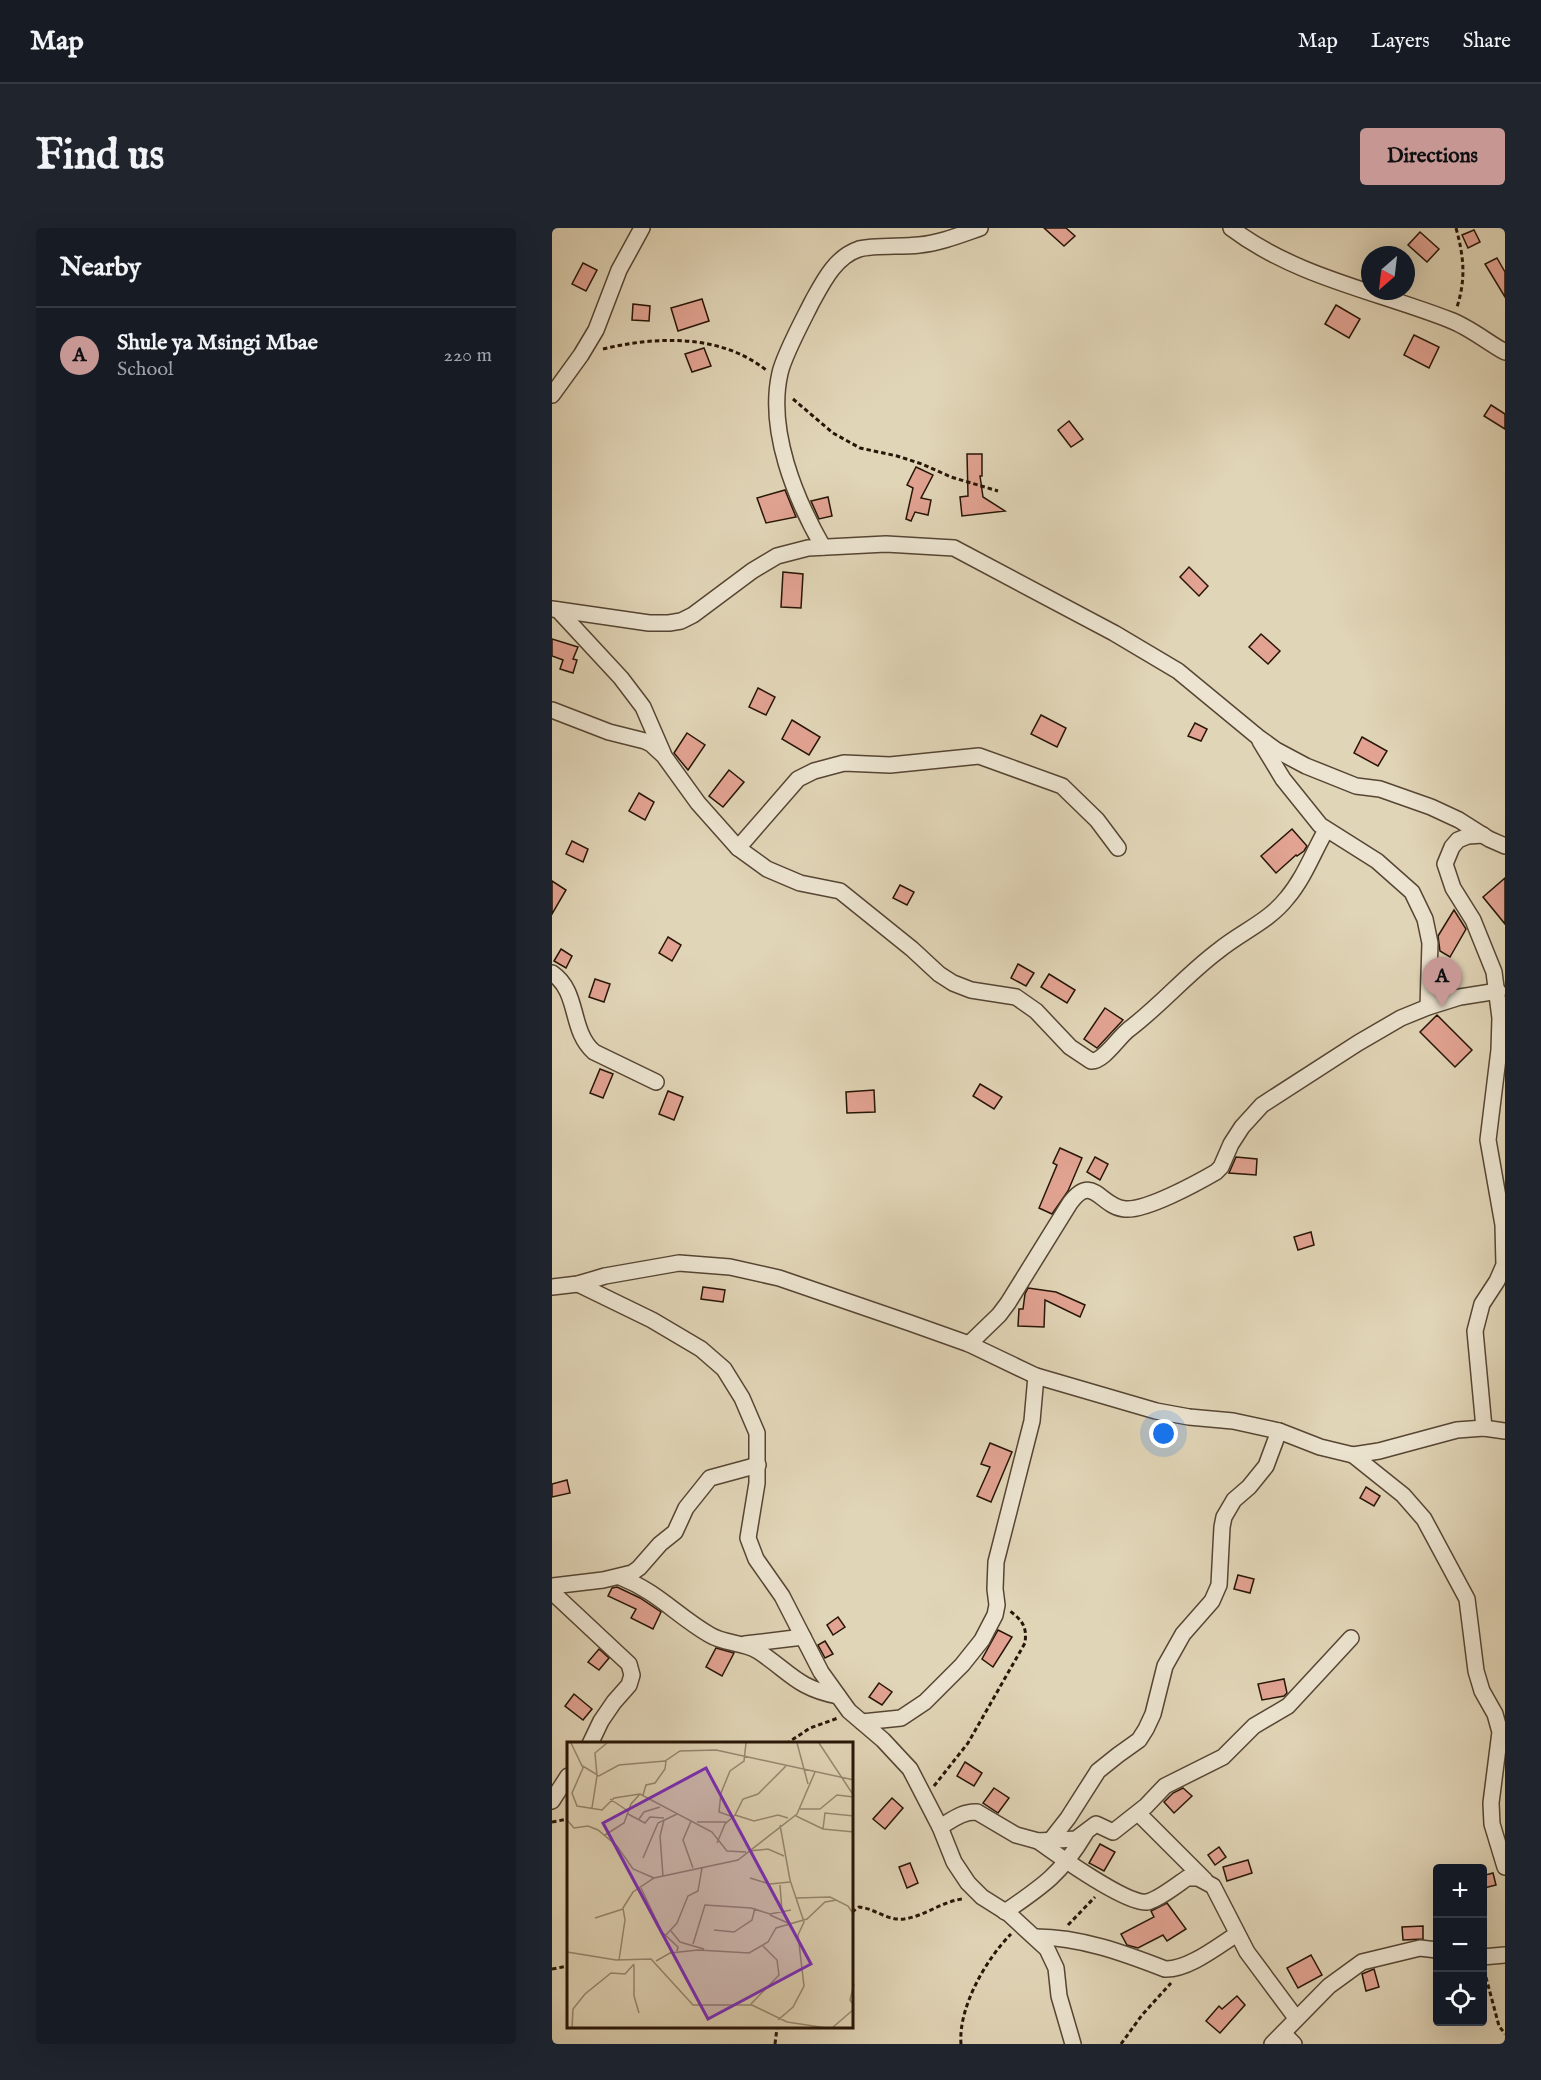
<!DOCTYPE html>
<meta charset="utf-8">
<style>
body{margin:0;font-family:"IM FELL English",serif;background:#20242c;color:#f1f3f6}
.controls{position:absolute;right:18px;bottom:18px;display:grid;overflow:hidden;border-radius:6px;box-shadow:0 6px 24px #0002}
.controls button{width:54px;height:54px;display:grid;place-items:center;padding:0;border:0;border-bottom:2px solid #363941;background:#171b24;color:#f1f3f6;font:30px sans-serif}
.compass{position:absolute;left:809px;top:18px;width:54px;height:54px;border-radius:50%;background:#171b24;box-shadow:0 6px 24px #0002;rotate:208deg}
.you{position:absolute;left:612px;top:1206px;width:21px;height:21px;margin:-15px;border:4px solid #fff;border-radius:50%;background:#1a73e8;box-shadow:0 0 0 9px #1a73e833}
.badge{display:grid;place-items:center;width:39px;height:39px;border-radius:50%;background:#c59692;color:#111;font-size:20px;font-weight:700}
.pin{position:absolute;translate:-50% -50px;filter:drop-shadow(0 2px 3px #0008)}
.pin::after{content:'';position:absolute;top:32px;width:21px;height:18px;background:inherit;clip-path:polygon(0 0,100% 0,50% 100%)}
.list{margin:0;padding:0;list-style:none}
h2{display:flex;justify-content:space-between;align-items:center;height:78px;margin:0;padding:0 24px;font-size:26px}
h2 small{font-size:20px;font-weight:400;color:#9ea1a6}
.list li{display:grid;grid-template-columns:39px 1fr auto;gap:18px;align-items:center;box-sizing:border-box;height:96px;padding:0 24px;border-top:2px solid #363941}
.list b{display:block;font-size:22px;white-space:nowrap}
.list p{margin:0;font-size:20px;white-space:nowrap;color:#9ea1a6}
.list em{font-size:20px;font-style:normal;color:#9ea1a6}
.icon{flex:none;width:33px;height:33px;fill:none;stroke:currentColor;stroke-width:2;stroke-linecap:round;stroke-linejoin:round}
.map{position:relative;flex:none;width:953px;height:1816px;overflow:hidden;border-radius:6px}
header{display:flex;align-items:center;gap:36px;box-sizing:border-box;height:84px;padding:0 30px;background:#171b24;border-bottom:2px solid #363941}
header strong{font-size:28px}
nav{display:flex;gap:33px;margin-inline-start:auto;font-size:21px}
.intro{display:flex;align-items:center;justify-content:space-between;box-sizing:border-box;height:144px;padding:0 36px}
h1{margin:0;font-size:42px}
.button{padding:15px 27px;border-radius:6px;background:#c59692;color:#111;font-size:21px;font-weight:700}
main{display:flex;gap:36px;padding:0 36px}
aside{flex:1;background:#171b24;border-radius:6px;box-shadow:0 6px 24px #0002}
.map>svg:first-child{display:block}
</style>
<header>
<strong>Map</strong>
<nav><a>Map</a><a>Layers</a><a>Share</a></nav>
</header>
<div class="intro"><h1>Find us</h1><a class="button">Directions</a></div>
<main>
<aside>
<h2>Nearby<small></small></h2>
<ul class="list">
<li><span class="badge">A</span><div><b>Shule ya Msingi Mbae</b><p>School</p></div><em>220 m</em></li>
</ul>
</aside>
<div class="map">
<svg width="953" height="1816" viewBox="0 0 953 1816">
<rect width="100%" height="100%" fill="#e1d5b7"/>
<filter id="stains"><feTurbulence type="fractalNoise" baseFrequency=".00333" numOctaves="4"/><feColorMatrix values="0 0 0 0 .2 0 0 0 0 .09 0 0 0 0 .02 0 0 0 .5 -.17"/></filter>
<radialGradient id="worn" r=".72"><stop offset=".6" stop-color="#630" stop-opacity="0"/><stop offset="1" stop-color="#630" stop-opacity=".3"/></radialGradient>
<g fill="#e2a392" stroke="#271507" stroke-width="1.5">
<path d="M492,0h22l9,8 -11,10z"/>
<path d="M922,2l6,12 -12,6 -6,-13z"/>
<path d="M868,4l19,17 -12,13 -19,-17z"/>
<path d="M945,30l8,14v25l-20,-33z"/>
<path d="M31,35l14,7 -11,21 -14,-7z"/>
<path d="M150,71l7,22 -31,10 -7,-23z"/>
<path d="M81,76l17,2 -1,15 -17,-1z"/>
<path d="M784,77l24,14 -11,19 -24,-14z"/>
<path d="M862,107l25,12 -10,21 -25,-13z"/>
<path d="M152,120l7,18 -19,6 -7,-18z"/>
<path d="M939,177l14,9v15l-21,-13z"/>
<path d="M517,193l14,18 -12,8 -13,-17z"/>
<path d="M415,226h15v22h-2l3,21 22,14 -43,5 -2,-19 8,-1z"/>
<path d="M364,239l17,8 -12,23 10,2 -3,15 -13,-3 -4,9 -5,-2 7,-31 -6,-3z"/>
<path d="M233,262l11,27 -30,6 -9,-25z"/>
<path d="M276,269l4,19 -13,3 -8,-18z"/>
<path d="M637,339l19,19 -9,10 -19,-19z"/>
<path d="M231,344l20,2 -2,34 -20,-1z"/>
<path d="M709,406l19,17 -12,13 -19,-17z"/>
<path d="M0,411l26,8 -5,12 4,1 -4,13 -13,-4 3,-9 -11,-4z"/>
<path d="M206,460l17,9 -9,18 -17,-8z"/>
<path d="M489,487l25,13 -9,19 -26,-13z"/>
<path d="M240,492l28,17 -11,18 -27,-16z"/>
<path d="M643,495l12,6 -6,12 -13,-5z"/>
<path d="M135,505l18,12 -17,25 -14,-17z"/>
<path d="M810,509l25,14 -9,15 -24,-13z"/>
<path d="M177,542l15,12 -21,25 -14,-11z"/>
<path d="M87,565l15,9 -9,18 -16,-9z"/>
<path d="M740,601l15,17 -3,5 -7,5 -1,-1 -20,18 -15,-17z"/>
<path d="M20,613l16,8 -5,13 -17,-8z"/>
<path d="M953,650v46l-22,-27z"/>
<path d="M0,653l14,9 -14,24z"/>
<path d="M348,657l14,7 -7,13 -14,-7z"/>
<path d="M902,682l12,19 -16,28 -10,-6 -2,-15z"/>
<path d="M116,709l13,8 -9,16 -13,-8z"/>
<path d="M9,721l11,7 -6,12 -12,-7z"/>
<path d="M466,736l16,9 -8,13 -15,-8z"/>
<path d="M497,746l26,16 -8,13 -26,-16z"/>
<path d="M43,751l15,5 -6,18 -15,-5z"/>
<path d="M553,780l18,12 -26,28 -13,-9z"/>
<path d="M885,787l35,35 -17,17 -35,-35z"/>
<path d="M48,841l13,5 -10,24 -13,-5z"/>
<path d="M428,856l22,13 -8,12 -21,-13z"/>
<path d="M322,862l1,22 -28,1 -1,-21z"/>
<path d="M116,863l15,6 -9,23 -15,-6z"/>
<path d="M508,920l22,10 -14,33 -16,23 -13,-6 18,-43 -4,-2z"/>
<path d="M543,929l13,7 -8,16 -13,-8z"/>
<path d="M684,929l21,2 -1,16 -27,-2z"/>
<path d="M759,1004l3,13 -16,5 -4,-13z"/>
<path d="M151,1059l22,3 -2,12 -22,-3z"/>
<path d="M476,1060l28,4 29,13 -5,12 -35,-17 -1,27 -26,-1 1,-17h4l2,-15z"/>
<path d="M438,1215l22,9 -21,50 -14,-6 13,-29 -9,-3z"/>
<path d="M15,1252l3,13 -18,4v-13z"/>
<path d="M814,1259l14,9 -6,10 -14,-8z"/>
<path d="M686,1347l16,4 -4,14 -16,-4z"/>
<path d="M65,1359l23,11 21,14 -8,17 -22,-11 5,-9 -28,-13 4,-8z"/>
<path d="M286,1389l7,10 -12,8 -6,-10z"/>
<path d="M446,1402l14,7 -19,30 -11,-8z"/>
<path d="M273,1413l8,13 -8,4 -7,-13z"/>
<path d="M164,1420l18,5 -12,23 -16,-9z"/>
<path d="M47,1421l10,9 -10,12 -11,-8z"/>
<path d="M732,1451l3,14 -3,3 -22,4 -4,-16z"/>
<path d="M327,1455l13,9 -10,13 -13,-8z"/>
<path d="M22,1466l18,15 -9,11 -18,-14z"/>
<path d="M413,1534l17,11 -8,13 -17,-10z"/>
<path d="M442,1560l15,10 -11,15 -15,-10z"/>
<path d="M631,1560l9,8 -18,17 -10,-11 9,-9z"/>
<path d="M340,1570l11,10 -18,21 -12,-10z"/>
<path d="M548,1616l15,8 -11,19 -15,-8z"/>
<path d="M667,1619l7,10 -11,8 -7,-10z"/>
<path d="M696,1632l4,13 -25,8 -4,-14z"/>
<path d="M358,1635l8,20 -11,5 -8,-21z"/>
<path d="M941,1645l3,12 -12,3 -2,-12z"/>
<path d="M615,1675l19,26 -19,12 -4,-6 -25,13 -11,-3 -6,-11 33,-17 -3,-6z"/>
<path d="M871,1698v13l-20,1 -1,-13z"/>
<path d="M759,1727l11,20 -24,13 -11,-20z"/>
<path d="M822,1741l5,18 -13,4 -4,-17z"/>
<path d="M685,1768l8,9 -25,28 -14,-12 13,-15 3,3z"/>
</g>
<g fill="none" stroke-linecap="round" stroke-linejoin="round">
<g stroke="#564533" stroke-width="18">
<g id="minor">
<path d="M679,0c65,49 145,63 219,92 19,7 37,22 55,32"/>
<path d="M0,167l29,-40 15,-25 23,-60 23,-42"/>
<path d="M271,319c-28,-49 -56,-117 -43,-174 4,-18 23,-53 32,-71 11,-20 23,-45 47,-53 14,-4 44,-2 60,-4 21,-2 41,-10 61,-17"/>
<path d="M0,381l97,14h20l12,-2 12,-6 59,-44 25,-15 31,-8 78,-4 68,4 160,85 64,38 80,66 18,13 30,16 50,20 24,3 51,18 28,13 30,19 16,7"/>
<path d="M6,382l63,68 22,29 20,46"/>
<path d="M0,482l57,22 36,9 6,3 13,12 34,47 40,45 29,21 33,14 40,8 72,58 27,25 14,9 18,7 45,7 20,14 34,36 21,14c12,1 27,-23 37,-31 32,-24 58,-55 90,-79 23,-19 50,-29 69,-53 17,-20 26,-45 39,-68"/>
<path d="M708,513l23,38 37,46 57,36 35,31 13,27 5,24 -2,64"/>
<path d="M931,607l-15,1 -10,4 -6,7 -7,17 8,24 20,32 21,52 6,46 -1,32 -11,90 15,85 1,40 -7,16 -15,23 -7,27 9,97"/>
<path d="M186,620l60,-69 16,-8 30,-8 46,2 89,-9 83,30 35,34 21,28"/>
<path d="M0,745c28,19 17,57 42,79l62,30"/>
<path d="M26,1056l74,36 49,29 23,20 18,29 15,35v50l-9,55 8,21 26,37 39,76 28,39 34,29 27,29 30,58 14,35 14,21 14,14 27,17 38,35 9,19 3,28 14,48"/>
<path d="M0,1059l26,-3 27,-8 74,-13 51,4 49,11 131,45 59,21 67,32 120,35 33,6 44,4 46,10 41,16 33,8 26,-4 78,-21 27,-2 21,3"/>
<path d="M417,1116l30,-29 9,-12 62,-100c23,-31 30,4 55,6 21,2 72,-26 91,-37l5,-5 10,-23 11,-17 20,-22 96,-62 43,-25 27,-11 32,-10 38,-6"/>
<path d="M801,1227l50,40 21,24 43,80 9,72 6,20 13,23 5,18 -9,71 1,21 13,43"/>
<path d="M68,1349c38,15 57,39 90,58 15,9 33,7 48,16 32,21 39,37 80,45"/>
<path d="M0,1358l51,-6 29,-7 7,-5 21,-24 15,-12 11,-24 24,-30 48,-13"/>
<path d="M0,1364l77,72 3,11 -3,10 -15,17 -13,19 -11,23"/>
<path d="M193,1416l58,-7"/>
<path d="M310,1494l39,-4 24,-16 37,-37 20,-25 13,-25 2,-10 -2,-16 1,-27 36,-141 4,-45"/>
<path d="M0,1573l16,-25"/>
<path d="M586,1585l67,67"/>
<path d="M388,1599c12,-7 23,-16 37,-15l39,23 22,6 38,-2 20,-15 17,8 33,-26 19,-20 58,-29 31,-31 34,-20 63,-68"/>
<path d="M486,1613c18,13 89,64 109,61 11,-2 30,-17 40,-24h11l15,8 34,66 49,66"/>
<path d="M498,1613l18,-23 30,-47 20,-16 21,-15 7,-11 7,-15 12,-48 18,-32 29,-33 7,-16 3,-58 2,-10 10,-17 15,-13 17,-21 13,-35"/>
<path d="M453,1684c38,-26 56,-38 80,-78"/>
<path d="M484,1709c44,0 88,16 129,32 23,1 53,-23 72,-35"/>
<path d="M930,1729l23,-2"/>
<path d="M731,1805l11,11"/>
<path d="M720,1816l57,-58 33,-24 58,-14 17,2"/>
</g>
</g>
<g stroke="#271507" stroke-width="3" stroke-dasharray="4.5 3" stroke-linecap="butt">
<path d="M904,0c8,29 10,51 1,79"/>
<path d="M51,121c53,-13 118,-15 163,21"/>
<path d="M241,171l40,34 27,15 37,8 25,8 29,13 47,14"/>
<path d="M234,1516l24,-16 28,-10"/>
<path d="M382,1558l34,-43 57,-100c2,-16 -2,-22 -15,-32"/>
<path d="M0,1594l16,-3"/>
<path d="M300,1684l7,-5c15,1 28,14 45,12 21,-3 37,-17 58,-20"/>
<path d="M516,1697l27,-28"/>
<path d="M0,1741l16,-3"/>
<path d="M932,1742l15,56 6,8"/>
<path d="M223,1816l2,-16"/>
<path d="M409,1816c-3,-36 25,-85 50,-110"/>
<path d="M569,1816l21,-29 29,-32"/>
</g>
<use href="#minor" stroke="#ece4d0" stroke-width="15"/>
</g>
<g transform="translate(15 1514)">
<rect width="286" height="286" fill="#e1d5b7"/>
<path fill="none" stroke="#978871" stroke-width="1.5" d="M4,1l12,25 -11,25 5,13 25,4 12,-12 26,-4 72,38 15,19 19,1M230,1l11,41M252,1l35,53M14,23l18,11 20,-11 46,-4 15,-10 36,-1 138,30M76,53l3,-10 9,-2 10,-14 1,-8M43,57l18,12M25,66l5,-32 -2,-23 12,-10M233,67h20l17,-14 17,2M61,72l17,9 5,-6 14,1M168,73l19,6 24,-6 10,3M229,74l27,13 31,3M166,75l-14,-5 2,-19 9,-22 14,-10 2,-18M72,77l5,-7 16,-5M0,78l7,8 14,-2 10,4 19,16 16,23 21,9M124,79l-8,19 10,28M130,80h29M256,87l2,-16 29,3M38,93l19,-12 7,-19 9,-10M150,101l8,-19 10,-9 8,-16 15,-5 28,-28M182,109l19,-2 16,7M76,116l15,-35 19,-9M96,134l-3,-40 4,-16M183,136l20,6 20,-2M213,143l2,27M74,146l21,44 16,15 -1,4M229,156l34,-1 18,9 6,9M203,173l18,8M28,176l28,-9M147,188l20,2 18,-12 3,-12M104,189l9,11 24,7M98,194l12,-13 11,-27 10,-5 4,-23M126,202l12,-39 46,3 19,6 21,-4M0,210l49,8 35,-1 42,46h59l35,17 40,6M52,218l6,-40 -2,-12 10,-16 21,-14 84,-18 59,-46 18,-42M89,219l14,-8 28,-3 51,3 19,-11 8,-14 31,-9 18,-17 12,-2M67,223v31l5,17M287,242l-4,16 4,5M184,262l28,-29 -2,-15 -14,-14M211,278l15,-13 11,-21 -6,-51 6,-13 -14,-42 -10,-55M5,286l1,-19 12,-15 26,-21 14,1 9,-10M265,286l22,-19"/>
<path fill="#7b2cbf" fill-opacity="0.15" stroke="#7b2cbf" stroke-width="3" d="M139,26l105,196 -103,55 -105,-196z"/>
<rect width="286" height="286" fill="none" stroke="#271507" stroke-width="3"/>
</g>
<rect width="100%" height="100%" filter="url(#stains)"/>
<rect width="100%" height="100%" fill="url(#worn)"/>
</svg>
<div class="controls">
<button>+</button>
<button>−</button>
<button><svg class="icon" aria-label="locate" viewBox="0 0 24 24"><circle cx="12" cy="12" r="6"/><path d="M12 2v4M12 18v4M2 12h4M18 12h4"/></svg></button>
</div>
<svg class="compass" viewBox="-18 -18 36 36"><path d="M0-13l5 13h-10z" fill="#e53935"/><path d="M0 13l5-13h-10z" fill="#9ea1a6"/></svg>
<div class="you"></div>
<div class="pin badge" style="left:890px;top:779px">A</div>
</div>
</main>
